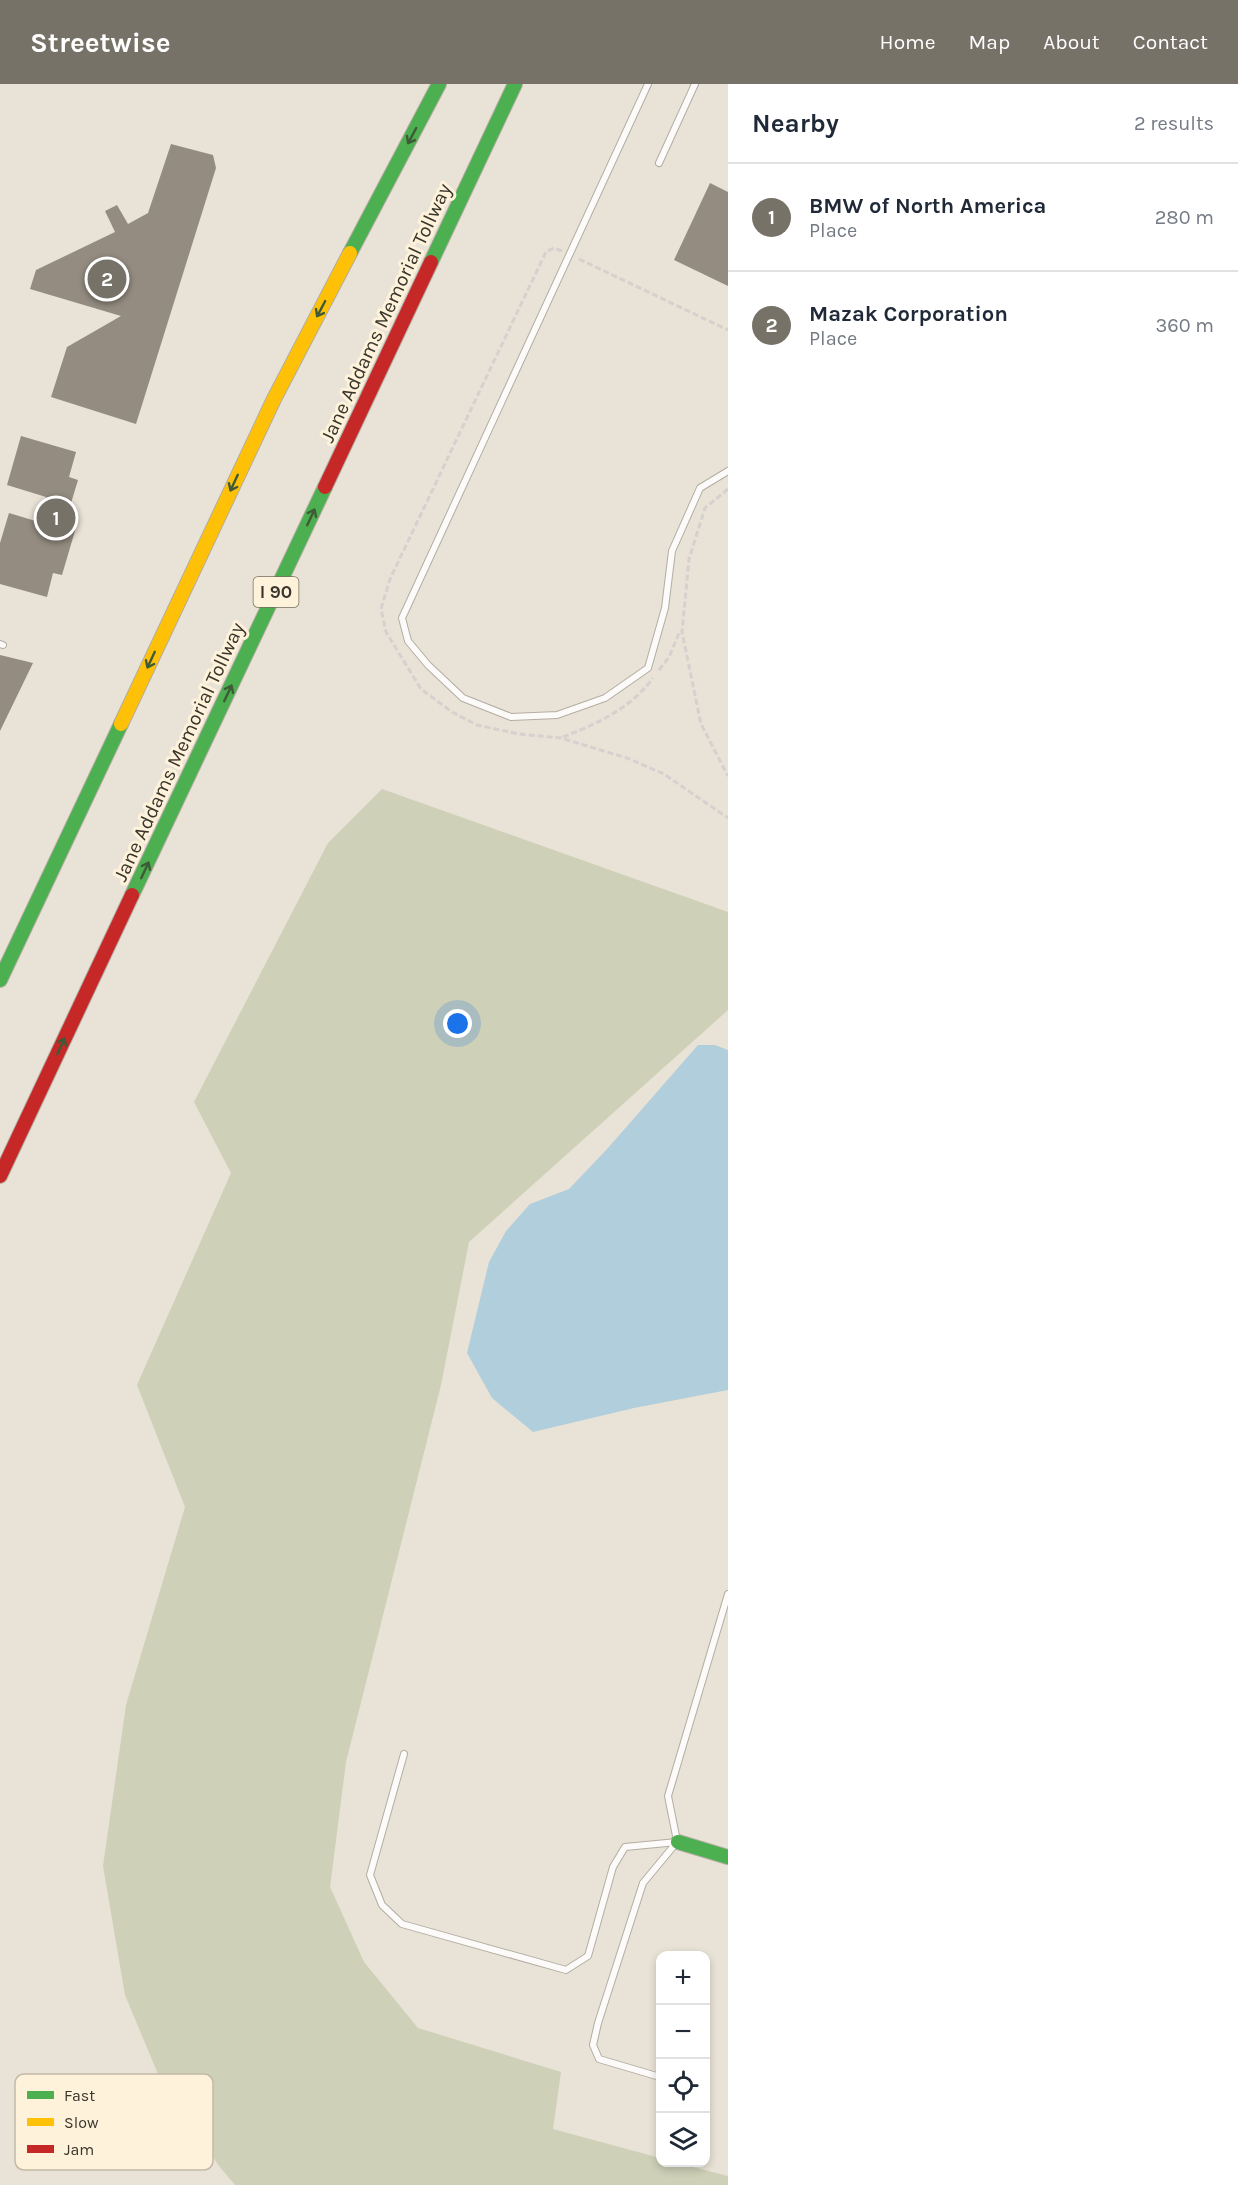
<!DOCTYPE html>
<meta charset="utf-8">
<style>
body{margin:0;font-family:Karla,sans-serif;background:#f2f2f3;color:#1f2937}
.controls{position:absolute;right:18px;bottom:18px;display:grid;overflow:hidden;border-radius:12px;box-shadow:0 3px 9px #0003}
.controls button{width:54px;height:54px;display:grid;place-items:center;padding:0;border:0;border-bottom:2px solid #e0e1e3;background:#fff;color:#1f2937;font:30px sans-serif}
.you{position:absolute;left:458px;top:940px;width:21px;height:21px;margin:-15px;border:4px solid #fff;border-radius:50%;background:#1a73e8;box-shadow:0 0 0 9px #1a73e833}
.badge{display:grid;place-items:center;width:39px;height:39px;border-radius:50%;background:#777268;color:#fff;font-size:20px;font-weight:700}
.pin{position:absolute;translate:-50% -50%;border:3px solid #fff;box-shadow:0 2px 6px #0006}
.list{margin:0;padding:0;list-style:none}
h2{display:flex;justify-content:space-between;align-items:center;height:78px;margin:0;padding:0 24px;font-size:26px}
h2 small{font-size:20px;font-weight:400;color:#747a83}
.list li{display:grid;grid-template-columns:39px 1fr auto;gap:18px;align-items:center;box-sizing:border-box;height:108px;padding:0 24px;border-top:2px solid #e0e1e3}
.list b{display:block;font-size:22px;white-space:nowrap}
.list p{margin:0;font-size:20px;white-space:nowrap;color:#747a83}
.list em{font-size:20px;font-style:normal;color:#747a83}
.icon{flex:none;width:33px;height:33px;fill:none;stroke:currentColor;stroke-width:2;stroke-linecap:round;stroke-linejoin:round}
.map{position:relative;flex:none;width:728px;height:2101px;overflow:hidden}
header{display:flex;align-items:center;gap:36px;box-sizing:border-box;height:84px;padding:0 30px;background:#777268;color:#fff}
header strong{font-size:28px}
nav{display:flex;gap:33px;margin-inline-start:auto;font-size:21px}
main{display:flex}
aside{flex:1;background:#fff}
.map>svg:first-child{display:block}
</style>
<header>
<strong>Streetwise</strong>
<nav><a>Home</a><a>Map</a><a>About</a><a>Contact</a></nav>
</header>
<main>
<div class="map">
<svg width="728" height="2101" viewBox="0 0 728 2101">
<rect width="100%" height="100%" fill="#e9e2d6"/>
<path fill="#ced0b7" d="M382,705l346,123v98l-259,232 -28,143 -95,377 -16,125 34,75 54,66 143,44 -8,57 107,29v4l17,1 51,13v9h-493l-16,-19 -61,-92 -33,-79 -22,-129 23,-161 59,-198 -48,-122 94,-212 -37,-71 134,-259z"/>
<path fill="#b1cedc" d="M698,961h17l13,5v340l-94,18 -101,24 -41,-34 -25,-45 22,-91 17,-31 24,-27 39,-15 39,-41z"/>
<g fill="#948c81">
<path d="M171,60l42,11 3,13 -80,256 -85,-27 16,-50 54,-31 -91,-27 6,-19 79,-38 -10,-21 12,-6 11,19 20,-11z"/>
<path d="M710,99l18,9v94l-54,-26z"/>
<path d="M21,352l55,16 -7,25 9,3 -10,33 9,11 -15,51 -9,-2 -6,24 -47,-13v-41l9,-30 30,9 7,-25 -39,-12z"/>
<path d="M0,571l33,8 -33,68z"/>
</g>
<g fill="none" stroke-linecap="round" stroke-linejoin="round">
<g stroke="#b3ada3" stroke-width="8">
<g id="lane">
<path d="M648,0l-246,534 6,23 20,24 35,33 48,19 46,-2 48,-17 43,-30 17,-60 7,-57 28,-63 28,-17"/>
<path d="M659,79l36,-79"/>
<path d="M0,560l3,1"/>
<path d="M404,1670l-34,121 12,30 20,19 164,46 22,-14 25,-89 12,-20 52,-5"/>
<path d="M677,1757l-9,-45 60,-202"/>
<path d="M660,1993l-61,-18 -6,-14 5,-22 45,-140 34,-41"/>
</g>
</g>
<g stroke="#b3ada3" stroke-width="16">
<g id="fast">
<path d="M350,169l89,-169"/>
<path d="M431,178l84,-178"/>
<path d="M132,811l193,-408"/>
<path d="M0,896l121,-256"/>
<path d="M678,1758l50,15"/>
</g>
</g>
<g stroke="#b3ada3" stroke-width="16">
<path id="slow" d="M121,640l153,-325 76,-146"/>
</g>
<g stroke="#b3ada3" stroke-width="16">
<g id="jam">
<path d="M325,403l106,-225"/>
<path d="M0,1092l132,-281"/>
</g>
</g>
<g stroke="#d4d1ce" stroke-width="3" stroke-dasharray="6 3" stroke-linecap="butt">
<path d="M562,167l-8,-3 -8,4 -156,327 -9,30 5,23 35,57 31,23 25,13 42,9 42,4 66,20 37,16 64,44"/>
<path d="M579,175l149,71"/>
<path d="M728,405l-23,19 -16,51 -7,73 19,92 27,52"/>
<path d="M659,586l10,-13 11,-26"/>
<path d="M563,653c34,-13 68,-29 90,-59"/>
</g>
<use href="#lane" stroke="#fcfbf9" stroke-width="6"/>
<use href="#fast" stroke="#4caf50" stroke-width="14"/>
<use href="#slow" stroke="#ffc107" stroke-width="14"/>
<use href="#jam" stroke="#c62828" stroke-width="14"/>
</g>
<defs><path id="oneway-shaft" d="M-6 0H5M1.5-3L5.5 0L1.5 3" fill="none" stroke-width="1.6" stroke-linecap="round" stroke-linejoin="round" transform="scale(1.5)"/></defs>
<g stroke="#3f5a37">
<use href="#oneway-shaft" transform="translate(412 52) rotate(118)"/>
<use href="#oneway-shaft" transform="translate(321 225) rotate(118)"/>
<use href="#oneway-shaft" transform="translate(234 399) rotate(115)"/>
<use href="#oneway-shaft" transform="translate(311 433) rotate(-65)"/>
<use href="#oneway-shaft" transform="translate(151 576) rotate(115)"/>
<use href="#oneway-shaft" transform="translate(228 609) rotate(-65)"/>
<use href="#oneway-shaft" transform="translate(145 786) rotate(-65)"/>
<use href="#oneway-shaft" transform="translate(61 962) rotate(-65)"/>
</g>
<g text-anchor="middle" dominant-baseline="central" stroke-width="6" stroke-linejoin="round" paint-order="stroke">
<rect fill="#fef2db" stroke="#746e60" stroke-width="1.5" x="253.5" y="493" width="45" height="30" rx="4.5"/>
<g font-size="18" font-weight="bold" fill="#39352c">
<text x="276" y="508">I 90</text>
</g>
<g font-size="20" fill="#39352c" stroke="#fef2db">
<text transform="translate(386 229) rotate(-65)">Jane Addams Memorial Tollway</text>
<text transform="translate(179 668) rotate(-65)">Jane Addams Memorial Tollway</text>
</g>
</g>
<rect x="15" y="1990" width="198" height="96" rx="9" fill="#fef2db" stroke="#c3b9a6" stroke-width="1.5"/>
<rect x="27" y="2007" width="27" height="8" fill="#4caf50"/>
<rect x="27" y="2034" width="27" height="8" fill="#ffc107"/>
<rect x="27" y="2061" width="27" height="8" fill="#c62828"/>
<g font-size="16" fill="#39352c">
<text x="64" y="2017">Fast</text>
<text x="64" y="2044">Slow</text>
<text x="64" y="2071">Jam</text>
</g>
</svg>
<div class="controls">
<button>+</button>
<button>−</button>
<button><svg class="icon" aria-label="locate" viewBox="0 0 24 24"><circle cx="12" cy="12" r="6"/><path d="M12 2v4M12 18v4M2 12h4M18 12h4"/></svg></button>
<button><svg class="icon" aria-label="layers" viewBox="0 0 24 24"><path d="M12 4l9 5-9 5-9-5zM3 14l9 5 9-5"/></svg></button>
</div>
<div class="you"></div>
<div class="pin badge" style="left:56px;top:434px">1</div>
<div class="pin badge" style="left:107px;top:195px">2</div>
</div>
<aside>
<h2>Nearby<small>2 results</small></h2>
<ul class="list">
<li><span class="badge">1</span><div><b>BMW of North America</b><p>Place</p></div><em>280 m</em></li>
<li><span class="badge">2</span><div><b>Mazak Corporation</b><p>Place</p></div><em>360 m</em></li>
</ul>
</aside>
</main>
